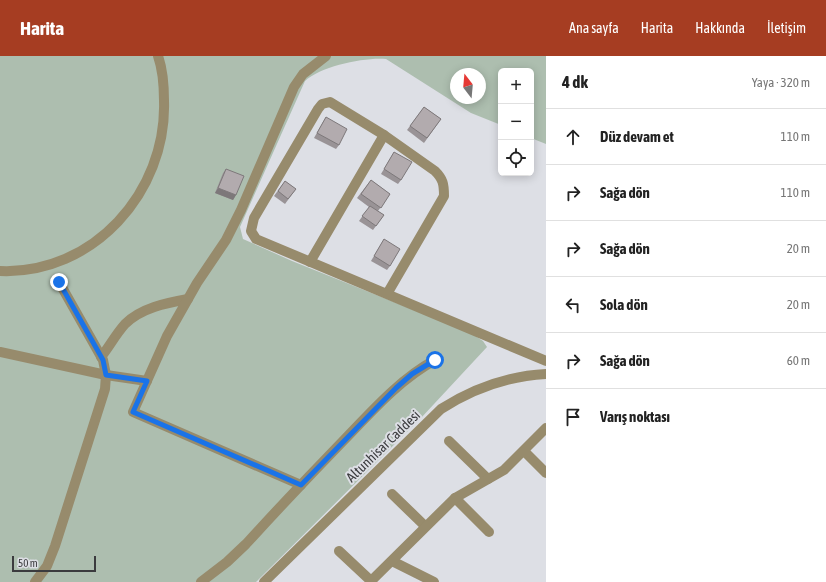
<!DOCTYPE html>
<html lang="tr">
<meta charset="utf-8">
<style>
body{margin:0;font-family:"Asap Condensed",sans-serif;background:#f6f6f6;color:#222}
.controls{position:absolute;right:12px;top:12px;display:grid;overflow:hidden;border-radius:6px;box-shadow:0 2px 10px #0003}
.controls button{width:36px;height:36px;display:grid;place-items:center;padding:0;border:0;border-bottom:1px solid #e0e0e0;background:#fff;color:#222;font:20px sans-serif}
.compass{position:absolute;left:450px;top:12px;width:36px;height:36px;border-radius:50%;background:#fff;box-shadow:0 2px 10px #0003;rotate:344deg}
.scale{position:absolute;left:12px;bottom:10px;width:84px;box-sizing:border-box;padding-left:4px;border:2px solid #3b3b3e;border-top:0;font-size:11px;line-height:14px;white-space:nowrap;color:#3b3b3e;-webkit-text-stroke:3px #dddfe5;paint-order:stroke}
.stop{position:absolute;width:12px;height:12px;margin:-9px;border:3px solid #1a73e8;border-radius:50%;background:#fff}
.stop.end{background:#1a73e8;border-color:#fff;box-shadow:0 1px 4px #0008}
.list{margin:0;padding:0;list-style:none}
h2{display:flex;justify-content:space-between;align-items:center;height:52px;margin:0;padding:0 16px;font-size:17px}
h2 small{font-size:13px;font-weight:400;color:#767676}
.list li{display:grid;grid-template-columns:26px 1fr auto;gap:12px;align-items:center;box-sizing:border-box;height:56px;padding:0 16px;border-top:1px solid #e0e0e0}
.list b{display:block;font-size:15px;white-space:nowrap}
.list em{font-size:13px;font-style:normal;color:#767676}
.icon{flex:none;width:22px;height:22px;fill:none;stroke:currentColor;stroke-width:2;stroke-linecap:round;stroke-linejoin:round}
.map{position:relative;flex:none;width:546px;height:526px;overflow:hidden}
header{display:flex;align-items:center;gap:24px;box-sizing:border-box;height:56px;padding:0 20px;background:#a63d22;color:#fff}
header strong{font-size:19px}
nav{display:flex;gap:22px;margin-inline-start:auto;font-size:14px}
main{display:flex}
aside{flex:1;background:#fff}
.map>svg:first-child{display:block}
</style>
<header>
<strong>Harita</strong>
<nav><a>Ana sayfa</a><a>Harita</a><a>Hakkında</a><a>İletişim</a></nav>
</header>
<main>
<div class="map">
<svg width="546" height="526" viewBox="0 0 546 526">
<rect width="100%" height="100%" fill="#dddfe5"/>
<path fill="#adbeaf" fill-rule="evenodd" d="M0,0h546v88l-15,-6v-67h-30v54l-30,-12 -85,-54c-21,-2 -65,7 -81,22l-65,146 3,12 49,22 179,72 12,8 4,6 -66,71 -165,164h-256zM456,18h24v24h-24z"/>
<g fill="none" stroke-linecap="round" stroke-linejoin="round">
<g stroke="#978b6c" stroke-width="10">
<path d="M310,206l74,-127"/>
<path d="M0,215c93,4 167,-79 164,-170 0,-15 -1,-31 -6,-45"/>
<path d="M387,238l57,-98c0,-12 -1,-17 -9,-25l-51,-36 -54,-33 -8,2 -4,5 -64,109 -3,13 5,8 290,122"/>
<path d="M0,296l106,23 41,6"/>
<path d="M101,301c8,-10 15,-23 24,-33 16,-16 41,-21 63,-25"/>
<path d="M449,385l39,38"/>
<path d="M524,395l22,22"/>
<path d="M301,429l-168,-73 34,-76 30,-53 29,-43 15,-30 53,-123 9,-13 23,-18"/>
<path d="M392,438l33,32"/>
<path d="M455,442l34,34"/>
<path d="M339,495l32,30"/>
<path d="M392,505l42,21"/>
<path d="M35,526l12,-16 8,-20 50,-157 1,-14 -3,-15 -44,-78"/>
<path d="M201,526l26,-20 19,-18c32,-35 65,-70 98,-104 28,-29 56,-61 91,-80"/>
<path d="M264,526l177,-173c33,-21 66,-33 105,-35"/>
<path d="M370,526l85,-84 49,-28 42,-42"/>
</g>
</g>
<g fill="#999396">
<path d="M424,51l17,12 -17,24 -17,-13z"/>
<path d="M326,61l13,28 -3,4 -22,-11 9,-16z"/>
<path d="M394,96l7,28 -3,4 -17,-10z"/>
<path d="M226,113l10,26 -3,5 -18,-7 8,-20z"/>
<path d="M371,124l19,14 -12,17 6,4 -11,15 -14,-9 10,-14 -12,-9z"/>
<path d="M285,125l11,8 -11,15 -11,-8z"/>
<path d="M384,183l6,27 -3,4 -16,-9z"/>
</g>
<path fill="#7d787a" d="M218,132l18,7 -3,5 -18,-7z"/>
<g fill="#b2abae" stroke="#7d787a">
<path d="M424,51l17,12 -14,19 -17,-12z"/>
<path d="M326,61l21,12 -8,16 -22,-12z"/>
<path d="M394,96l18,10 -11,18 -17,-11z"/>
<path d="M226,113l18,7 -8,19 -18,-7z"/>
<path d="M371,124l19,14 -9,14 -20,-14z"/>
<path d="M285,125l11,8 -8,10 -10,-8z"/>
<path d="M370,150l14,9 -8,11 -14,-10z"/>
<path d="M384,183l16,10 -10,17 -16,-10z"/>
</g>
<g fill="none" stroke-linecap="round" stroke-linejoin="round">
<path stroke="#1a73e8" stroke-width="5" d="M59,226l44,78 3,15 41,6 -14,31 168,73 95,-97 16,-14 23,-14"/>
</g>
<g text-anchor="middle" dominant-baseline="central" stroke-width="4" stroke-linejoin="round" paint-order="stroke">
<g font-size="14" fill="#3b3b3e" stroke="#dddfe5">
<text transform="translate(383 390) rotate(-44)">Altunhisar Caddesi</text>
</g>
</g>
</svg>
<div class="controls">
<button>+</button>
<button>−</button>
<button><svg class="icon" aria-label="locate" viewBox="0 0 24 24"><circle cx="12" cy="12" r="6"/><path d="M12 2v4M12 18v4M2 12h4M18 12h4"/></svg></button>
</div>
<svg class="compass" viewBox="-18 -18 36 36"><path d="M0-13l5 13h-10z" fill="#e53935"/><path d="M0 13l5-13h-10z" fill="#767676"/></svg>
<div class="scale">50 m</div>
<div class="stop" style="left:435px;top:304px"></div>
<div class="stop end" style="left:59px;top:226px"></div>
</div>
<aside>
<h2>4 dk<small>Yaya · 320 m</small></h2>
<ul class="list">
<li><svg class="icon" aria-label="ahead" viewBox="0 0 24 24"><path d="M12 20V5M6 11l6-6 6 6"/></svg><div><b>Düz devam et</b></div><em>110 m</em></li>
<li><svg class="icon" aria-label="right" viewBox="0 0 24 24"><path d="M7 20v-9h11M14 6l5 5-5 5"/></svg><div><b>Sağa dön</b></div><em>110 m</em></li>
<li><svg class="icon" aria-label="right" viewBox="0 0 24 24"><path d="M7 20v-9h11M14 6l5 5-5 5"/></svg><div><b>Sağa dön</b></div><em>20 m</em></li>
<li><svg class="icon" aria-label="left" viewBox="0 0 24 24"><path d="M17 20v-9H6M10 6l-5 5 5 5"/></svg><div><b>Sola dön</b></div><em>20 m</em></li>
<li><svg class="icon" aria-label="right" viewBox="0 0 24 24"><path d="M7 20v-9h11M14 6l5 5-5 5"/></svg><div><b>Sağa dön</b></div><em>60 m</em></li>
<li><svg class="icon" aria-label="arrive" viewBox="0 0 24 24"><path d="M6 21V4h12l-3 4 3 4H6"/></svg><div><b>Varış noktası</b></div></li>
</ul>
</aside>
</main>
